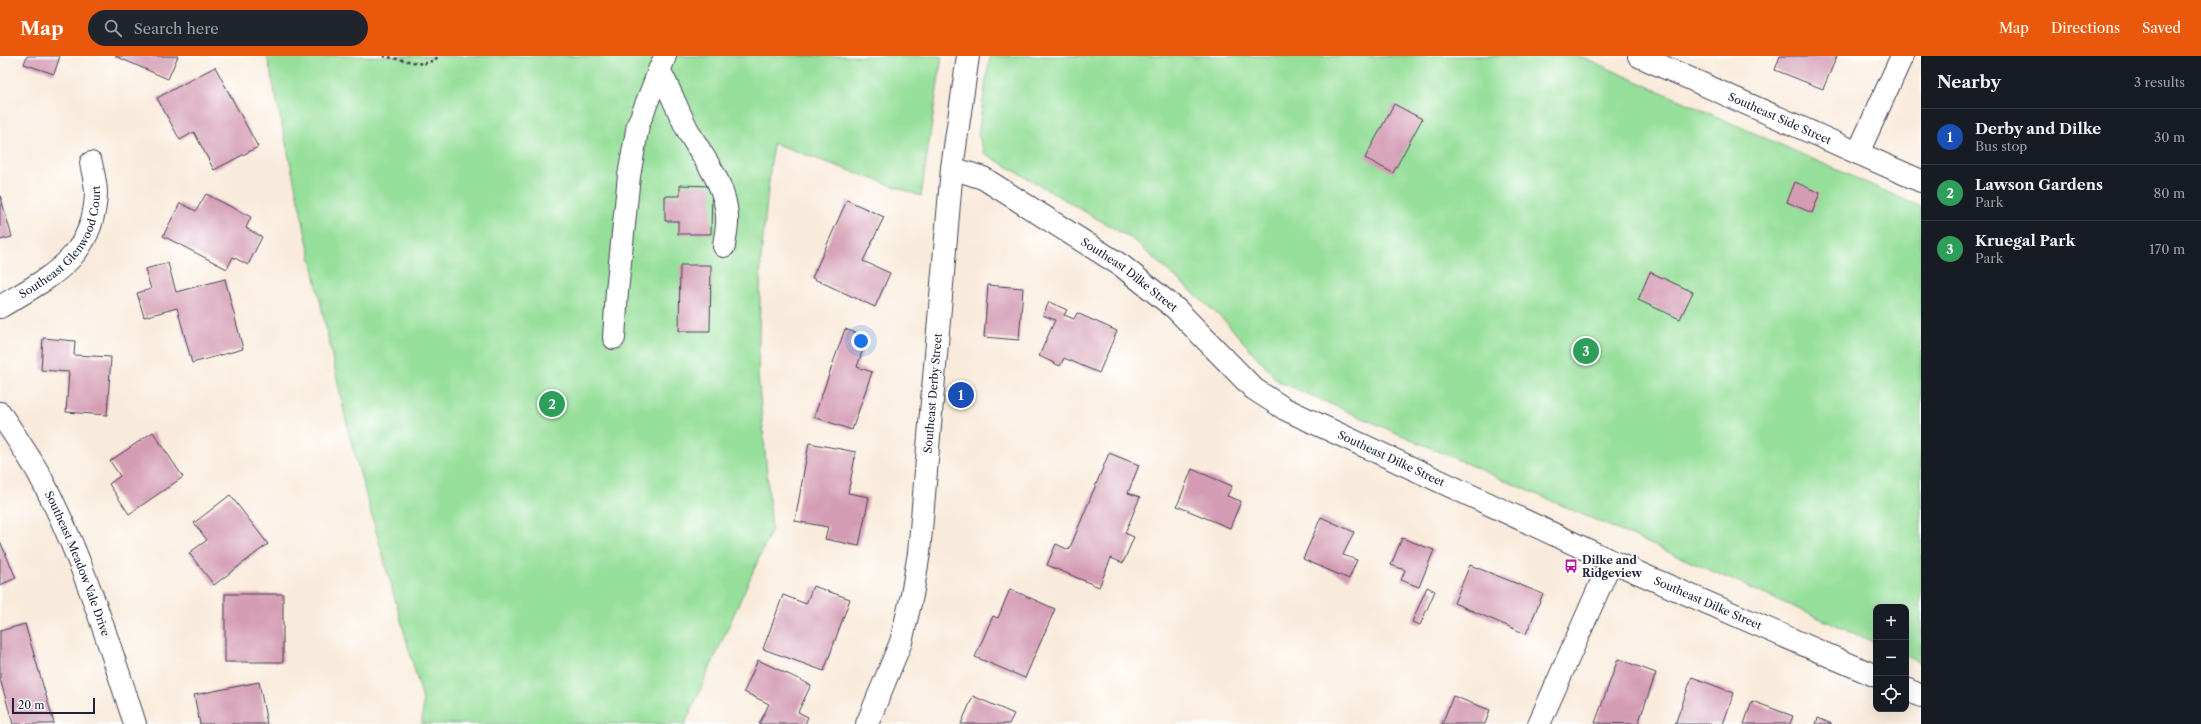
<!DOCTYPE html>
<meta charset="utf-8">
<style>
body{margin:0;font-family:"Libre Caslon Text",serif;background:#20242c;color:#f1f3f6}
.controls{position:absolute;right:12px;bottom:12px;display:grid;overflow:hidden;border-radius:8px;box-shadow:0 4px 16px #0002}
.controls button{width:36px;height:36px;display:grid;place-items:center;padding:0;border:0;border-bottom:1px solid #363941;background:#171b24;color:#f1f3f6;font:20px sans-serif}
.scale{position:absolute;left:12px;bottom:10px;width:83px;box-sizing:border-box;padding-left:4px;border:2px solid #22223b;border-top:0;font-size:11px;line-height:14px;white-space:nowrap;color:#22223b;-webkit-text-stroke:3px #fff;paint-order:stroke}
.you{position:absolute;left:861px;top:285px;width:14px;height:14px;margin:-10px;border:3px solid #fff;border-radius:50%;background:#1a73e8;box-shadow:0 0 0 6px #1a73e833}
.badge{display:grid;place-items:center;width:26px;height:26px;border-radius:50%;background:#ea580c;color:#fff;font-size:13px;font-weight:700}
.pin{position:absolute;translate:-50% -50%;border:2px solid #fff;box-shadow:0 1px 4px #0006}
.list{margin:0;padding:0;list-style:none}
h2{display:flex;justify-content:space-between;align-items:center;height:52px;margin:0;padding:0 16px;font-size:17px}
h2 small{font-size:13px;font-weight:400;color:#9ea1a6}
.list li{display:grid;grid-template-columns:26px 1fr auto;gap:12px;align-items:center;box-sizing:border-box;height:56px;padding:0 16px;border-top:1px solid #363941}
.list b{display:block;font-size:15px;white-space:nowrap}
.list p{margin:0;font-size:13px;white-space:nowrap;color:#9ea1a6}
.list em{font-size:13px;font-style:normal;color:#9ea1a6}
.icon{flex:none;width:22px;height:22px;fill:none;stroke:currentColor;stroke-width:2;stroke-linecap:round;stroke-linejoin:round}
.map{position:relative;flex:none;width:1921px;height:668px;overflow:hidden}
header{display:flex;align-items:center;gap:24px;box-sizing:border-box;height:56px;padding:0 20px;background:#ea580c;color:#fff}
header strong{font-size:19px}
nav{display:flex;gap:22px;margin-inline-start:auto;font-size:14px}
.search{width:280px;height:36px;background:#20242c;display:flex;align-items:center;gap:10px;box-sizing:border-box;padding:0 14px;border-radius:22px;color:#9ea1a6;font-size:15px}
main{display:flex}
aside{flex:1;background:#171b24}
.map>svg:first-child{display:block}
</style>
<header>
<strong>Map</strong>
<div class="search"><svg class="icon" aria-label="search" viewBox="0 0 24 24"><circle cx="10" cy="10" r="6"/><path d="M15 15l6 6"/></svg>Search here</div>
<nav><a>Map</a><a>Directions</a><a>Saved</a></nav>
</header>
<main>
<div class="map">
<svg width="1921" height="668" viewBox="0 0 1921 668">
<rect width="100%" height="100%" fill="#fff"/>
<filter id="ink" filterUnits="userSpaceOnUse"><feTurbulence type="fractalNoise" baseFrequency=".025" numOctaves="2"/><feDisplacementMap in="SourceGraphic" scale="8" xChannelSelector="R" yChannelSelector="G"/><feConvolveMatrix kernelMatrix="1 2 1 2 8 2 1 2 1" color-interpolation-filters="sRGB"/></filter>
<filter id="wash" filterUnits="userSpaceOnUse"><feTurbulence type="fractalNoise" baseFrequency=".012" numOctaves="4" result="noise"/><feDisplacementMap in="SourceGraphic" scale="16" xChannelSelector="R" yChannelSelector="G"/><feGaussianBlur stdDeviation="0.9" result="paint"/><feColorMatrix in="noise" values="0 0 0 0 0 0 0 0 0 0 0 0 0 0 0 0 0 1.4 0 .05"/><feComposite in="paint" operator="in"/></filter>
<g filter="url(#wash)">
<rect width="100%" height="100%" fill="#f9ebdb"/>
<g fill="#96df9a" stroke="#5c806a">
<path d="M267,0h675l-21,140 -148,-53 -12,114 -3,118 14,154 -87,195h-263l1,-24 -74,-266z"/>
<path d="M990,0h590l341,151v456l-15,-7v-49h-30v36l-598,-262 -53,-60 -93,-82 -148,-86 -6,-19z"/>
</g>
<g id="blocks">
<g fill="#d49cb3">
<path d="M27,0h33l-6,18 -30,-10z"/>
<path d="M115,0h63l-10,23z"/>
<path d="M1780,0h57l-14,33 -48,-19z"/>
<path d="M215,11l43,80 -44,23 -20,-38 -14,8 -23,-42z"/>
<path d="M1394,48l28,15 -29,54 -28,-15z"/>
<path d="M1795,126l25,11 -8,20 -25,-11z"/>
<path d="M680,129l32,1 -1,48h-33v-13h-13v-25h15z"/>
<path d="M206,138l45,23 -5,11 16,9 -14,28 -15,-8 -6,12 -64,-33 17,-33 16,8z"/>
<path d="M0,139l12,42 -12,3z"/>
<path d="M847,144l37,17 -21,44 27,12 -15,34 -63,-29z"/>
<path d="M168,207l8,29 49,-13 18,70 -51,14 -15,-55 -33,9 -7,-24 14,-4 -6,-20z"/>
<path d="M680,209h31l-1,66h-31z"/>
<path d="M1650,216l43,20 -13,27 -42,-19z"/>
<path d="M988,229l35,3 -4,52 -35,-3z"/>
<path d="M1049,246l18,8 -3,5 10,4 3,-6 40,18 -18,42 -35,-15 -4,8 -21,-10 16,-36 -12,-5z"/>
<path d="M845,273l22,8 -10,30 15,5 -20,58 -38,-13z"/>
<path d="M43,282l32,3 -1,14 37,2 -4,58 -41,-3 3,-40 -28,-2z"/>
<path d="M153,376l30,45 -54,37 -20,-30 11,-8 -10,-15z"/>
<path d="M809,387l47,9 -8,41 21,4 -10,49 -34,-7 3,-12 -33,-6z"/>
<path d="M1109,397l30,12 -11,28 12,4 -15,36 9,4 -11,26 -12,-5 -12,29 -52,-22 9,-21 13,6z"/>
<path d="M1192,413l40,17 -5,10 14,5 -11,27 -53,-22z"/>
<path d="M230,439l38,49 -54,41 -25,-32 18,-13 -13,-17z"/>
<path d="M1321,461l33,15 -11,23 14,5 -8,19 -46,-20z"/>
<path d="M1402,482l32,12 -15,37 -18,-7 4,-10 -14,-5z"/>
<path d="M0,485l16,37 -16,7z"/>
<path d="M1470,509l73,29 -17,40 -72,-31z"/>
<path d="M813,530l37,13 -26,72 -61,-22 20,-54 23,9z"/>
<path d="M1427,531l8,4 -15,34 -8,-3z"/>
<path d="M1010,533l45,20 -30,69 -50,-21 18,-41 5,2z"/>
<rect x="225" y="538" width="58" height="68"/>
<path d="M25,568l29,99 -5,1h-36l-13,-45v-48z"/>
<path d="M1618,603l38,14 -18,51 -43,-1z"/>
<path d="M758,604l53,25 -13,27 10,5 -3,7h-46l10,-20 -25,-12z"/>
<path d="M1692,621l42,16 -11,31h-48z"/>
<path d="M259,626l8,42h-67l-6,-29z"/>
<path d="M973,640l41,18 -5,10h-48z"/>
<path d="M1453,640l37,14 -5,14h-43z"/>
<path d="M1752,645l41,15 -3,8h-46z"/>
<path d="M1818,662l14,6h-16z"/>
</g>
</g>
</g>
<g filter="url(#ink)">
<use href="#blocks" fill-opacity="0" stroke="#424053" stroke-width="1"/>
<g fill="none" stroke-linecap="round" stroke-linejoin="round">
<g stroke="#424053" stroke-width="24">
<g id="minor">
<path id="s1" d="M1639,0l282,125"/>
<path d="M659,14c12,21 20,45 32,66 15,26 34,48 36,80 1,10 -2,20 -3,30"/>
<path d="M1858,97l44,-97"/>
<path id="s2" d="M952,112l31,10 139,88 54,43 78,80 31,20 326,152 265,115"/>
<path id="s3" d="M0,251c48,-29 94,-49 96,-114 0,-10 -3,-20 -5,-30"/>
<path d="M614,282l3,-47 12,-115 9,-51 27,-69"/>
<path id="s4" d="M0,357c13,20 27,40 39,61 42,79 69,166 96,250"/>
<path d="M1906,633l15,7"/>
<path id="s5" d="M867,668l34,-82 11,-47 7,-42 33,-385 16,-112"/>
<path d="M1539,668l72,-163"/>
</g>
</g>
<path stroke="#424053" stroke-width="2.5" stroke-dasharray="3 3" stroke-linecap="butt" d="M383,0l40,8 12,-4 3,-4"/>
<use href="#minor" stroke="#fff" stroke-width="22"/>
</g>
</g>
<defs>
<g id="bus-bare" transform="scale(1.08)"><path d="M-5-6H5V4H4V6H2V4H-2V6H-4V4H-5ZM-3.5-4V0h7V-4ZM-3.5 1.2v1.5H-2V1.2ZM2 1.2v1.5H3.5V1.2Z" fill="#b5179e" stroke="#fff" stroke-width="2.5" paint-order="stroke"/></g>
</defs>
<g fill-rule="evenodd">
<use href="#bus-bare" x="1571" y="510"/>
</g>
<g text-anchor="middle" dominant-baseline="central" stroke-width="3.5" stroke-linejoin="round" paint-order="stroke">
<g font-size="11" fill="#22223b" stroke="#fff">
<text stroke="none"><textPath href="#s1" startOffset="154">Southeast Side Street</textPath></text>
<text stroke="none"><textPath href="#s3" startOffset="94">Southeast Glenwood Court</textPath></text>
<text stroke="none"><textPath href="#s2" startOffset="208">Southeast Dilke Street</textPath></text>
<text stroke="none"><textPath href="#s5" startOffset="340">Southeast Derby Street</textPath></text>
<text stroke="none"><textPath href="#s2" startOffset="532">Southeast Dilke Street</textPath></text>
<text stroke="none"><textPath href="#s4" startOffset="170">Southeast Meadow Vale Drive</textPath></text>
<text stroke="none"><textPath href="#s2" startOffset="880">Southeast Dilke Street</textPath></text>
</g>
<g font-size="11" font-weight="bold" fill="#22223b" stroke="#fff" text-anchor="start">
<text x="1582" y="504">Dilke and<tspan x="1582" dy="13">Ridgeview</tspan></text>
</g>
</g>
</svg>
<div class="controls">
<button>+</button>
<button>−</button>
<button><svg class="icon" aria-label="locate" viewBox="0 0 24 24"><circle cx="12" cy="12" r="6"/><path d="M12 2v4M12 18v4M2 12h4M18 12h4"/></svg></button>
</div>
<div class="scale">20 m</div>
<div class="you"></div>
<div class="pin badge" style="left:961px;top:339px;background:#1a4fb4">1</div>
<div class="pin badge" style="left:552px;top:348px;background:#2e9e5b">2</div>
<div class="pin badge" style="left:1586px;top:295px;background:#2e9e5b">3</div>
</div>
<aside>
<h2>Nearby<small>3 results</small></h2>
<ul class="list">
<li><span class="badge" style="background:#1a4fb4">1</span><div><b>Derby and Dilke</b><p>Bus stop</p></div><em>30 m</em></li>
<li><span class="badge" style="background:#2e9e5b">2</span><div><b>Lawson Gardens</b><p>Park</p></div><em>80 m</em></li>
<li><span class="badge" style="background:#2e9e5b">3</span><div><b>Kruegal Park</b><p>Park</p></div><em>170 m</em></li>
</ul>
</aside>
</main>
